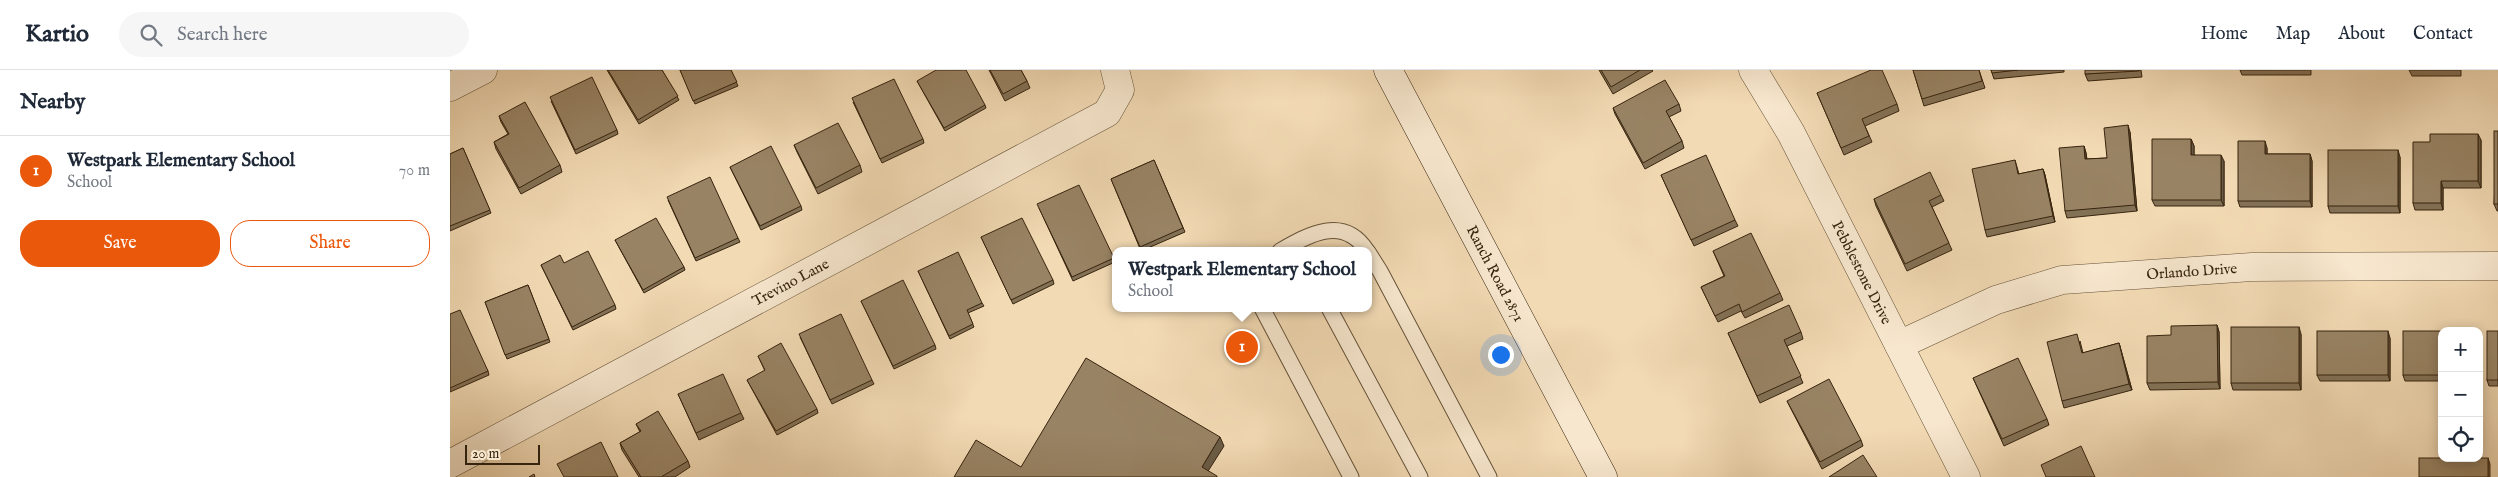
<!DOCTYPE html>
<meta charset="utf-8">
<style>
body{margin:0;font-family:"IM FELL English",serif;background:#f6f6f7;color:#1f2937}
.controls{position:absolute;right:15px;bottom:15px;display:grid;overflow:hidden;border-radius:10px;box-shadow:0 2px 12px #0003}
.controls button{width:45px;height:45px;display:grid;place-items:center;padding:0;border:0;border-bottom:1px solid #e0e1e3;background:#fff;color:#1f2937;font:25px sans-serif}
.scale{position:absolute;left:15px;bottom:12px;width:75px;box-sizing:border-box;padding-left:5px;border:2px solid #37240e;border-top:0;font-size:14px;line-height:18px;white-space:nowrap;color:#37240e;-webkit-text-stroke:4px #f7e7ce;paint-order:stroke}
.you{position:absolute;left:1050px;top:284px;width:18px;height:18px;margin:-12px;border:4px solid #fff;border-radius:50%;background:#1a73e8;box-shadow:0 0 0 8px #1a73e833}
.badge{display:grid;place-items:center;width:32px;height:32px;border-radius:50%;background:#ea580c;color:#fff;font-size:16px;font-weight:700}
.pin{position:absolute;translate:-50% -50%;border:2px solid #fff;box-shadow:0 1px 5px #0006}
.popup{position:absolute;left:662px;top:177px;width:260px;height:65px;box-sizing:border-box;display:grid;place-content:center;border-radius:10px;background:#fff;filter:drop-shadow(0 1px 4px #0005);font-size:16px;white-space:nowrap;color:#747a83}
.popup b{font-size:19px;color:#1f2937}
.popup::after{content:'';position:absolute;left:50%;top:100%;margin-left:-10px;border:10px solid transparent;border-top-color:#fff}
.list{margin:0;padding:0;list-style:none}
h2{display:flex;justify-content:space-between;align-items:center;height:65px;margin:0;padding:0 20px;font-size:21px}
h2 small{font-size:16px;font-weight:400;color:#747a83}
.list li{display:grid;grid-template-columns:32px 1fr auto;gap:15px;align-items:center;box-sizing:border-box;height:70px;padding:0 20px;border-top:1px solid #e0e1e3}
.list b{display:block;font-size:19px;white-space:nowrap}
.list p{margin:0;font-size:16px;white-space:nowrap;color:#747a83}
.list em{font-size:16px;font-style:normal;color:#747a83}
.actions{display:flex;gap:10px;padding:15px 20px}
.actions a{flex:1;padding:11px 0;border:1px solid #ea580c;border-radius:20px;text-align:center;font-size:18px;color:#ea580c}
.actions .main{background:#ea580c;color:#fff}
.icon{flex:none;width:28px;height:28px;fill:none;stroke:currentColor;stroke-width:2;stroke-linecap:round;stroke-linejoin:round}
.map{position:relative;flex:none;width:2048px;height:407px;overflow:hidden}
header{display:flex;align-items:center;gap:30px;box-sizing:border-box;height:70px;padding:0 25px;background:#fff;border-bottom:1px solid #e0e1e3}
header strong{font-size:24px}
nav{display:flex;gap:28px;margin-inline-start:auto;font-size:18px}
.search{width:350px;height:45px;background:#f6f6f7;display:flex;align-items:center;gap:12px;box-sizing:border-box;padding:0 18px;border-radius:28px;color:#747a83;font-size:19px}
main{display:flex}
aside{flex:1;background:#fff}
.map>svg:first-child{display:block}
</style>
<header>
<strong>Kartio</strong>
<div class="search"><svg class="icon" aria-label="search" viewBox="0 0 24 24"><circle cx="10" cy="10" r="6"/><path d="M15 15l6 6"/></svg>Search here</div>
<nav><a>Home</a><a>Map</a><a>About</a><a>Contact</a></nav>
</header>
<main>
<aside>
<h2>Nearby<small></small></h2>
<ul class="list">
<li><span class="badge">1</span><div><b>Westpark Elementary School</b><p>School</p></div><em>70 m</em></li>
</ul>
<div class="actions"><a class="main">Save</a><a>Share</a></div>
</aside>
<div class="map">
<svg width="2048" height="407" viewBox="0 0 2048 407">
<rect width="100%" height="100%" fill="#f2dab4"/>
<filter id="stains"><feTurbulence type="fractalNoise" baseFrequency=".004" numOctaves="4"/><feColorMatrix values="0 0 0 0 .2 0 0 0 0 .09 0 0 0 0 .02 0 0 0 .5 -.17"/></filter>
<radialGradient id="worn" r=".72"><stop offset=".6" stop-color="#630" stop-opacity="0"/><stop offset="1" stop-color="#630" stop-opacity=".3"/></radialGradient>
<g fill="none" stroke-linecap="round" stroke-linejoin="round">
<g stroke="#665238" stroke-width="17">
<g id="lane">
<path d="M830,181c29,-17 64,-36 87,0"/>
<path d="M918,182l12,19 109,206"/>
<path d="M812,238l89,169"/>
<path d="M879,238l91,169"/>
</g>
</g>
<g stroke="#665238" stroke-width="29">
<g id="street">
<path id="s1" d="M1303,0l38,63 175,344"/>
<path d="M0,17l33,-17"/>
<path id="s2" d="M1449,275l97,-45 66,-20 190,-13 246,-1"/>
<path id="s3" d="M0,394l657,-351 13,-23 -5,-20"/>
</g>
</g>
<g stroke="#37240e" stroke-width="29">
<g id="secondary">
<path id="s4" d="M938,0l215,407"/>
</g>
</g>
<use href="#lane" stroke="#f7e7ce" stroke-width="15"/>
<use href="#street" stroke="#f7e7ce" stroke-width="28"/>
<use href="#secondary" stroke="#f7e7ce" stroke-width="28"/>
</g>
<g fill="#837156" stroke="#37240e">
<path d="M157,0h55l17,30 -40,24z"/>
<path d="M230,0h51l7,16 -43,18z"/>
<path d="M539,0h32l6,11 3,7 -25,13z"/>
<path d="M1149,0h53l1,1 -40,23z"/>
<path d="M1463,0h66l6,18 -61,18z"/>
<path d="M1541,0h73v2l-70,7z"/>
<path d="M1691,0l1,7 -54,4 -3,-7z"/>
<path d="M1790,0h71v5h-69z"/>
<path d="M1959,0h52v6h-49z"/>
<path d="M467,11l68,24 1,3 -41,23z"/>
<path d="M1367,23l80,11 2,7 -34,15 7,16 -28,13z"/>
<path d="M101,31l66,29 1,4 -42,20z"/>
<path d="M403,32l70,37 1,4 -42,20z"/>
<path d="M1229,34l2,7 -12,6 13,24 2,7 -39,21 -30,-55 -2,-6z"/>
<path d="M49,46l61,49 2,7 -41,22 -25,-45 -2,-7 14,-8 -7,-12z"/>
<path d="M2048,61v80h-1l-3,-7z"/>
<path d="M1680,62l7,79 -70,7 -2,-7 19,-65 2,7 1,6 20,-1z"/>
<path d="M1741,69l3,7v9l30,6v45h-69l-3,-6z"/>
<path d="M2031,70v48h-38v22h-28l-2,-7 17,-61z"/>
<path d="M344,75l66,20 2,7 -44,22 -21,-42z"/>
<path d="M13,78l28,65 -41,18v-77z"/>
<path d="M1817,78v6h43l2,7v46h-72l-2,-6z"/>
<path d="M1950,87v56h-70l-2,-7z"/>
<path d="M704,90l31,72 -44,19 -30,-72z"/>
<path d="M1565,90l4,14 24,-5 2,6 10,47 -68,15 -2,-7z"/>
<path d="M280,97l71,39 1,4 -41,20z"/>
<path d="M1211,105l74,45 3,6 -44,20z"/>
<path d="M1491,125l3,6 -12,6 20,43 -45,21 -31,-65 -2,-7z"/>
<path d="M218,130l70,38 2,4 -44,19z"/>
<path d="M589,138l75,50 1,4 -42,19z"/>
<path d="M531,167l72,43 1,4 -41,20z"/>
<path d="M165,170l69,27 1,3 -41,23z"/>
<path d="M1263,181l67,42 3,7 -38,18 -4,-7 -23,11 -17,-35 23,-11z"/>
<path d="M114,193l51,42 1,4 -43,21 -32,-65z"/>
<path d="M468,201l64,32 2,3 -16,7 6,14 -24,12z"/>
<path d="M78,215l22,57 -43,17 -22,-57z"/>
<path d="M411,231l74,44 1,4 -42,20z"/>
<path d="M0,244l38,57 1,4 -39,17z"/>
<path d="M1767,255l2,7 1,57 -70,1 -3,-7 24,-48z"/>
<path d="M1992,261v50h-37l-2,-6z"/>
<path d="M2048,261v55h-9l-2,-6z"/>
<path d="M1351,262l2,7 -16,7 16,37 -43,20 -32,-70z"/>
<path d="M1851,264v56h-68l-2,-7z"/>
<path d="M350,267l72,43 2,4 -42,20z"/>
<path d="M1940,268v43h-70l-3,-6z"/>
<path d="M1630,271l3,12 36,-10 13,47 -68,18 -2,-7z"/>
<path d="M308,286l59,53 1,4 -41,22 -30,-55 18,-9z"/>
<path d="M1523,308l74,41 2,6 -45,21z"/>
<path d="M228,324l63,19 3,6 -45,21z"/>
<path d="M1337,331l74,39 2,6 -41,23 -32,-62z"/>
<path d="M186,354l52,37 2,6 -15,10h-36l-17,-27 -2,-7 20,-11z"/>
</g>
<g fill="#6a5c46" stroke="#37240e">
<path d="M1678,55l2,7 7,79 -2,-6z"/>
<path d="M2028,64l3,6v48l-3,-7z"/>
<path d="M1741,69l3,7v15l-3,-6z"/>
<path d="M1815,71l2,7v13l-2,-7z"/>
<path d="M1634,76l2,7 1,13 -2,-7z"/>
<path d="M1948,80l2,7v56l-2,-7z"/>
<path d="M1860,84l2,7v46l-2,-6z"/>
<path d="M1771,85l3,6v45l-3,-6z"/>
<path d="M1593,99l2,6 10,47 -2,-6z"/>
<path d="M1991,111l2,7v22l-2,-7z"/>
<path d="M1767,255l2,7 1,57 -2,-7z"/>
<path d="M1849,257l2,7v56l-2,-7z"/>
<path d="M1938,261l2,7v43l-2,-6z"/>
<path d="M1669,273l2,7 11,40 -3,-6z"/>
<path d="M770,367l4,9 -19,30 -3,-9z"/>
<path d="M2038,388l2,6v13h-2z"/>
</g>
<g fill="#988364" stroke="#37240e">
<path d="M158,0h54l16,26 -40,24z"/>
<path d="M230,0h51l6,12 -44,19z"/>
<path d="M486,0h30l19,35 -41,23 -27,-47z"/>
<path d="M540,0h31l6,11 -24,13z"/>
<path d="M1151,0h39l-29,17z"/>
<path d="M1421,0h11l15,34 -35,15 7,17 -28,12 -24,-55z"/>
<path d="M1463,0h66l3,11 -60,18z"/>
<path d="M1541,0h27l-26,3z"/>
<path d="M1635,0h54v1l-54,3z"/>
<path d="M142,7l25,53 -42,20 -25,-53z"/>
<path d="M444,9l29,60 -43,20 -28,-61z"/>
<path d="M1215,10l14,24 -13,7 16,30 -39,22 -30,-55z"/>
<path d="M75,32l35,63 -41,23 -25,-46 15,-8 -10,-18z"/>
<path d="M388,53l22,42 -44,23 -22,-43z"/>
<path d="M1678,55l7,80 -70,6 -6,-63 25,-2 1,13 22,-1 -3,-30z"/>
<rect x="2044" y="61" width="4" height="73"/>
<path d="M1980,64h48v47h-37v22h-28v-61h17z"/>
<path d="M1702,69h39v16h30v45h-69z"/>
<path d="M1788,71h27v13h45v47h-72z"/>
<path d="M321,76l30,60 -41,20 -30,-59z"/>
<path d="M13,78l27,62 -40,16v-72z"/>
<rect x="1878" y="80" width="70" height="56"/>
<path d="M1256,85l29,65 -44,20 -30,-65z"/>
<path d="M704,90l29,68 -43,19 -29,-68z"/>
<path d="M1565,90l3,14 25,-5 10,47 -68,14 -13,-61z"/>
<path d="M1480,102l11,23 -12,6 20,42 -44,21 -31,-65z"/>
<path d="M260,107l28,61 -43,20 -28,-61z"/>
<path d="M629,115l35,73 -42,19 -35,-73z"/>
<path d="M206,148l28,49 -41,23 -28,-50z"/>
<path d="M572,148l31,62 -42,20 -30,-63z"/>
<path d="M1301,163l29,60 -38,19 -3,-8 -24,12 -14,-29 24,-11 -12,-25z"/>
<path d="M138,181l27,54 -43,22 -31,-62 19,-10 4,8z"/>
<path d="M508,182l24,51 -15,7 6,14 -24,12 -31,-65z"/>
<path d="M453,210l32,65 -42,21 -32,-65z"/>
<path d="M78,215l21,54 -44,16 -20,-53z"/>
<path d="M1339,235l12,27 -17,8 17,36 -44,20 -29,-63z"/>
<path d="M10,240l28,61 -38,17v-74z"/>
<path d="M391,244l31,66 -42,20 -31,-66z"/>
<path d="M1767,255l1,57 -71,1v-47l24,-1v-9z"/>
<rect x="1781" y="257" width="68" height="56"/>
<rect x="1867" y="261" width="71" height="44"/>
<rect x="1953" y="261" width="39" height="44"/>
<rect x="2037" y="261" width="11" height="49"/>
<path d="M1627,264l5,19 37,-10 10,41 -67,17 -15,-59z"/>
<path d="M331,273l36,66 -41,22 -29,-51 18,-10 -7,-14z"/>
<path d="M636,288l134,79 -18,30 15,9v1h-263l22,-37 45,27z"/>
<path d="M1568,288l29,61 -45,20 -29,-61z"/>
<path d="M273,304l18,39 -45,20 -18,-39z"/>
<path d="M1379,309l32,61 -41,22 -33,-61z"/>
<path d="M208,341l30,50 -27,16h-20l-21,-34 21,-12 -5,-7z"/>
<path d="M151,372l17,35h-54l-7,-13z"/>
<path d="M1631,376l14,31h-49l-5,-12z"/>
<path d="M1413,385l14,22h-48z"/>
<rect x="1969" y="388" width="69" height="19"/>
<path d="M84,404l1,3h-6z"/>
</g>
<g text-anchor="middle" dominant-baseline="central" stroke-width="4" stroke-linejoin="round" paint-order="stroke">
<g font-size="15" fill="#37240e" stroke="#f7e7ce">
<text stroke="none"><textPath href="#s2" startOffset="306">Orlando Drive</textPath></text>
<text stroke="none"><textPath href="#s1" startOffset="230">Pebblestone Drive</textPath></text>
<text stroke="none"><textPath href="#s4" startOffset="230">Ranch Road 2871</textPath></text>
<text stroke="none"><textPath href="#s3" startOffset="386">Trevino Lane</textPath></text>
</g>
</g>
<rect width="100%" height="100%" filter="url(#stains)"/>
<rect width="100%" height="100%" fill="url(#worn)"/>
</svg>
<div class="controls">
<button>+</button>
<button>−</button>
<button><svg class="icon" aria-label="locate" viewBox="0 0 24 24"><circle cx="12" cy="12" r="6"/><path d="M12 2v4M12 18v4M2 12h4M18 12h4"/></svg></button>
</div>
<div class="scale">20 m</div>
<div class="you"></div>
<div class="pin badge" style="left:792px;top:277px">1</div>
<div class="popup"><b>Westpark Elementary School</b>School</div>
</div>
</main>
